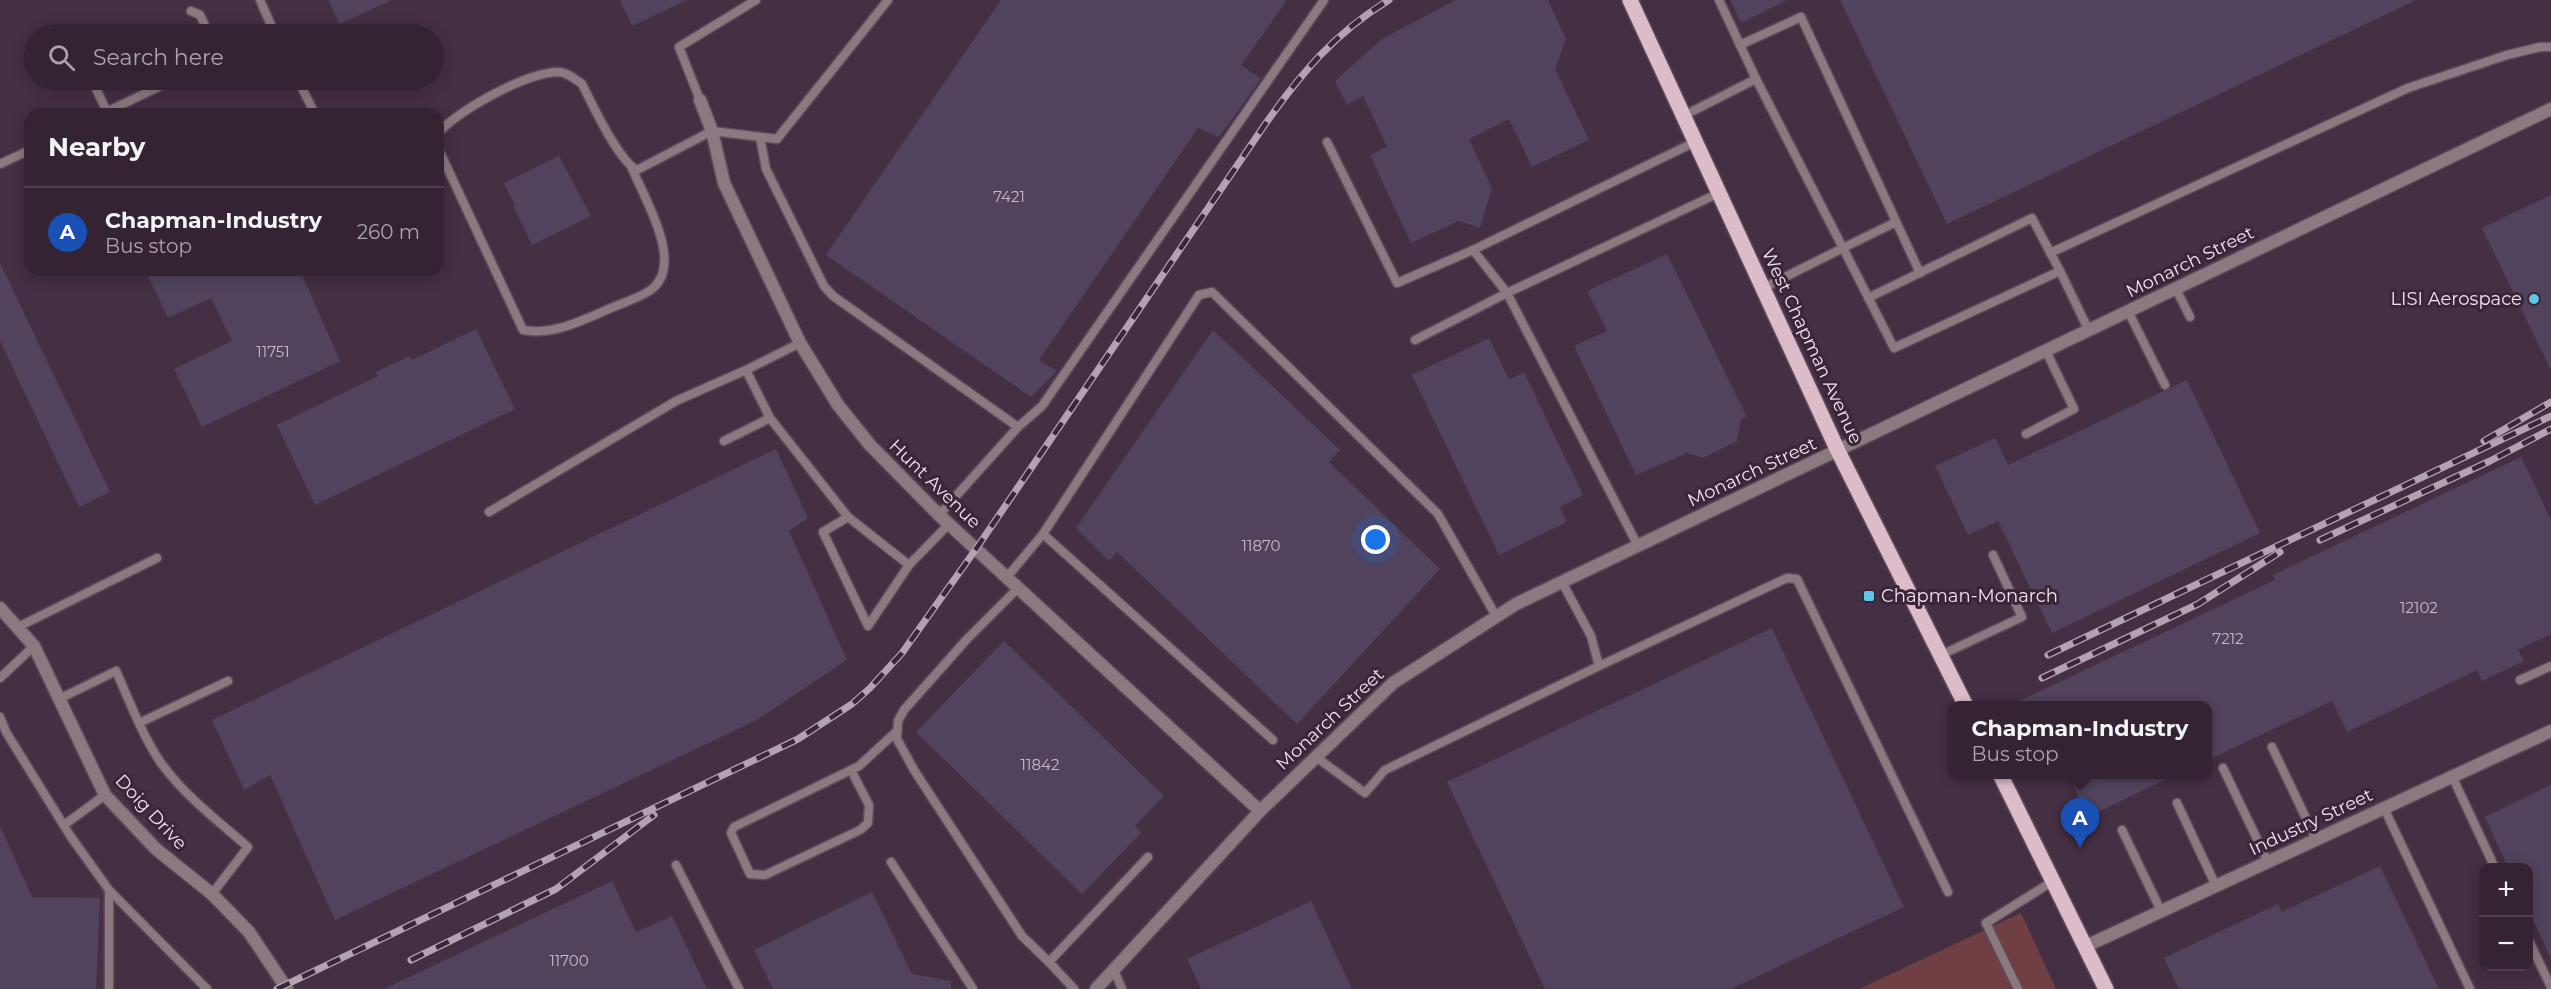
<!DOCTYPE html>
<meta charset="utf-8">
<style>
body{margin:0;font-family:Montserrat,sans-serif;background:#3f2f3e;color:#f1f3f6}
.controls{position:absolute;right:18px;bottom:18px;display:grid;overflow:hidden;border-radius:12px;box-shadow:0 3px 15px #0003}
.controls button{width:54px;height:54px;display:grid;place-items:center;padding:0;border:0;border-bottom:2px solid #4e404d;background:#342332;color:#f1f3f6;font:30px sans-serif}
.you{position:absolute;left:1376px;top:540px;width:21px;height:21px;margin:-15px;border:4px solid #fff;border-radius:50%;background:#1a73e8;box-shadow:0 0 0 9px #1a73e833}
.badge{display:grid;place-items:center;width:39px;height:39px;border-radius:50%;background:#5ac8e6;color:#fff;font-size:20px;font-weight:700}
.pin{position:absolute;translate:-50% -50px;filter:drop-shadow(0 2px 3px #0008)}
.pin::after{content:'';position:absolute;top:32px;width:21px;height:18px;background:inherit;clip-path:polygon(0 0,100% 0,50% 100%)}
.popup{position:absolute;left:1948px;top:701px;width:264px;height:78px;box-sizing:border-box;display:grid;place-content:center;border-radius:12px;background:#342332;filter:drop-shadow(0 2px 4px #0005);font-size:20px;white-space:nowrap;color:#a9a4ac}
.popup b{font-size:22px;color:#f1f3f6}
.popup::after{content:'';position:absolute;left:50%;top:100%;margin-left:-12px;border:12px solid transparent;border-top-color:#342332}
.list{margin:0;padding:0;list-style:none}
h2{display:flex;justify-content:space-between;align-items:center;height:78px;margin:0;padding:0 24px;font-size:26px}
h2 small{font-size:20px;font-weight:400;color:#a9a4ac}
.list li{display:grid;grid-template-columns:39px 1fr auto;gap:18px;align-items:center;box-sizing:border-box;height:90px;padding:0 24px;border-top:2px solid #4e404d}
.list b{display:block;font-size:22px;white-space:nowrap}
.list p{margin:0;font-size:20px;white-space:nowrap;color:#a9a4ac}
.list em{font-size:20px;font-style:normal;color:#a9a4ac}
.icon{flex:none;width:33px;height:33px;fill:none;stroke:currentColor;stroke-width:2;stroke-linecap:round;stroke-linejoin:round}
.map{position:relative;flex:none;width:2551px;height:989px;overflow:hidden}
.search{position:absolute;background:#342332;box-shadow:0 3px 15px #0003;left:24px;top:24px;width:420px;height:66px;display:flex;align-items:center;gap:15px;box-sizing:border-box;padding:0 21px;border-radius:33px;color:#a9a4ac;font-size:22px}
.panel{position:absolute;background:#342332;box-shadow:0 3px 15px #0003;left:24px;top:108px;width:420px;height:168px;border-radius:18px}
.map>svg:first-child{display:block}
</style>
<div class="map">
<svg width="2551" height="989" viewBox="0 0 2551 989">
<rect width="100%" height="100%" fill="#452f43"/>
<path fill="#6f3f43" d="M2021,913l35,76h-197z"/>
<g fill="#51435d">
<path d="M328,0h64l-52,24z"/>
<path d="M620,0h67l-55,26z"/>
<path d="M1001,0h286l-46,65 20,14 -42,58 -21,-9 -159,232 18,11 -26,26 -205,-142z"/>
<path d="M1456,0h92l18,39 -11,30 34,71 -57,27 -23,-48 -40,20 23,49 -12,40 -21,-7 -48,22 -41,-88 17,-8 -24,-51 -16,9 -12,-24 47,-42z"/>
<path d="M1730,0h57l-46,23z"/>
<path d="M1840,0h576l-469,224z"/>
<path d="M559,156l32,60 -59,29 -19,-39 2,-1 -11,-22z"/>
<path d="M2551,195v175l-69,-142z"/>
<path d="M1667,254l80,163 -6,2 -4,22 -34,17 -16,-5 -51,22 -62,-129 33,-15 -20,-40z"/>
<path d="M0,263l110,229 -31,15 -79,-166z"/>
<path d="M145,270h155l40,91 -138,66 -28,-58 58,-28 -21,-43 -43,20z"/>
<path d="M476,329l39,80 -200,96 -38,-80 101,-49 -2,-4 34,-16 2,4z"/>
<path d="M1213,330l127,120 -11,12 111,107 -143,155 -180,-172 -8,9 -33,-33z"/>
<path d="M1489,338l20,42 15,-8 59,123 -23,12 7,15 -68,33 -87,-180z"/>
<path d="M2187,380l73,153 -208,100 -54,-112 -30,14 -33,-69 60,-28 13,27z"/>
<path d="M776,449l32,69 -19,13 58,129 -90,60 -422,200 -65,-145 -26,15 -32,-70z"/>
<path d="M2521,457l30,63v114l-33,16 6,11 -42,20 -5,-11 -130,62 -15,-31 -124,59v-55h-197l264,-125 -2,-5z"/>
<path d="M1772,628l132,279 -173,82h-186l-98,-207z"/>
<path d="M1004,641l160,155 -29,30 6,7 -59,61 -166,-162z"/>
<path d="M2068,774h109l-89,43z"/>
<path d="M2551,785v174l-22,-48v-44h-21l-23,-50z"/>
<path d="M0,826l32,71 68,1 -4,91h-96z"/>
<path d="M2380,866l59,123h-260l-15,-31 114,-54 4,8z"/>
<path d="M612,881l24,51 36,-16 35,73h-323z"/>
<path d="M872,892l40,82 39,7v8h-178l-19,-39z"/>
<path d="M1311,901l41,88h-151l-14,-30z"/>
</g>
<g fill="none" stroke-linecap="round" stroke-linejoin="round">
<g stroke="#604c5e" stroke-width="11">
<g id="service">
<path d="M260,0l14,32 -6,2"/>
<path d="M191,11l9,4 9,19"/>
<path d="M1740,45l61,-28 119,256"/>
<path d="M1756,79l87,169 -80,40"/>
<path d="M92,80l16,34"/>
<path d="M298,80l17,34"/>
<path d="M700,100l-21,-53 77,-47"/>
<path d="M102,114l71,-34"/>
<path d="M1683,116l73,-37 -37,-79"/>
<path d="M438,133c23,-24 87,-60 120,-61 9,0 17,7 24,12 10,20 36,76 55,86l75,-39 65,8 111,-139"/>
<path d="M760,137l6,32 58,117 9,10 185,131 -79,88"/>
<path d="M1327,142l70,141 76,-33 222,-108"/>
<path d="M438,148l85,182c28,5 54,-7 79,-18 14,-7 39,-14 50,-23 33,-26 -9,-93 -21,-123"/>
<path d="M0,164l30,-14"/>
<path d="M1896,222l-53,26 51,100 166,-77 29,60"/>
<path d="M1473,250l34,43 212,-100"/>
<path d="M2050,253l358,-165 99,-33 33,-8h11"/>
<path d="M2176,289l14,28"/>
<path d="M1868,298l164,-80 28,53"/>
<path d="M2128,311l37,74"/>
<path d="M1415,340l92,-47 131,253"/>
<path d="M800,343l-54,27 24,48 78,99 61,48 40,-41"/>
<path d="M1018,427l24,-21 282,-406"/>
<path d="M2026,434l48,-25 -28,-58"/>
<path d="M724,441l46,-23"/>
<path d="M489,512l187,-111 70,-31"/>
<path d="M848,517l-25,15 45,94 41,-61"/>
<path d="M1043,534l230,206"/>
<path d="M1007,577l36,-43 156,-239 13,-3 226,222 58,102"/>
<path d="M1018,588l-50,50 -64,72 -6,11 -1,18 17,31 108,166 27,26"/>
<path d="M18,627l139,-69"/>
<path d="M1941,655l81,-38 -29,-62"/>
<path d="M1599,666l188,-88 10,1 151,313"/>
<path d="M0,678l34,-32"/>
<path d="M2520,680l31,-14"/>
<path d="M59,699l57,-28c14,31 26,64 45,92 23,32 57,58 87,84l-36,47"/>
<path d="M0,717l6,15 65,105 38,53v99"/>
<path d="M139,723l89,-42"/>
<path d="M2272,747l44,92"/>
<path d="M1316,757l49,36 20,-23 214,-104 -8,-30 -29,-54"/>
<path d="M2223,768l45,94"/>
<path d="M851,770l18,35 -1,18 -8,7 -95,45 -15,-1 -19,-41 3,-6 125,-61 38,-35"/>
<path d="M2452,776l43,92"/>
<path d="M2177,803l39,83"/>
<path d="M2384,808l86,181"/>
<path d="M64,825l41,-30"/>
<path d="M2122,830l39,81"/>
<path d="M891,862l82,127"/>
<path d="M676,865l63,124"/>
<path d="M109,890l98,99"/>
<path d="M2528,939l23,48"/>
<path d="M1114,970l8,19"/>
<path d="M1074,989l-25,-27 99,-105"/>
<path d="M2018,989l-32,-66 67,-42"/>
</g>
</g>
<g stroke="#604c5e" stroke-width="15">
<g id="minor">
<path d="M700,100l12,31 12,52 76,160 38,62 32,40 69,70 321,296"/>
<path d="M0,608l34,38 71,149 51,54 56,45 37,38 38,57"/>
<path d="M2086,946l465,-215"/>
<path d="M1096,989l164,-178 133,-128 123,-79 1035,-495"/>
</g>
</g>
<g stroke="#604c5e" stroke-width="18">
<g id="primary">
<path d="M1630,0l208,451 128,255"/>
<path d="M2000,774l106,215"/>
</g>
</g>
<use href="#service" stroke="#8a7a80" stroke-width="8"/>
<use href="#minor" stroke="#8a7a80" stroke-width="12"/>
<use href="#primary" stroke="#dbbcc8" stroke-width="15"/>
<g stroke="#b3a2b1" stroke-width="7">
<g id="rail">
<path d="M2484,441l67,-39"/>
<path d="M2320,540l170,-79 61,-32"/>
<path d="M2048,655l503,-239"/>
<path d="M2042,678l156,-74 82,-52"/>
<path d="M411,960l145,-71 98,-74"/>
<path d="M277,989l521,-250 54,-35 18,-16 32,-35 74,-104 290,-426c36,-51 69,-90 123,-123"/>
</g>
</g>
<use href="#rail" stroke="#3b2538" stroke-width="4.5" stroke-dasharray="14" stroke-linecap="butt"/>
</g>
<g fill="#5ac8e6" stroke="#3b2538" stroke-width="2">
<circle cx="2534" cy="299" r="6"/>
<rect x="1863" y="590" width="12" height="12" rx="3"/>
</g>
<g text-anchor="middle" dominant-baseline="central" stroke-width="6" stroke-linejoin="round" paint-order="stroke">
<g font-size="15" fill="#c8baca">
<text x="1009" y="196">7421</text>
<text x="273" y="351">11751</text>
<text x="1261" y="545">11870</text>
<text x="2419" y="607">12102</text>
<text x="2228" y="638">7212</text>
<text x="1040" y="764">11842</text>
<text x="569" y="960">11700</text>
</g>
<g font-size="18" fill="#f0e2ee" stroke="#3b2538">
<text transform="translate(2190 262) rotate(-26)">Monarch Street</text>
<text transform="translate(1812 346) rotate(65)">West Chapman Avenue</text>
<text transform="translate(1752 472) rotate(-25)">Monarch Street</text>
<text transform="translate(935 484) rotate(44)">Hunt Avenue</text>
<text transform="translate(1330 719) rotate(-43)">Monarch Street</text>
<text transform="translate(151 812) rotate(47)">Doig Drive</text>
<text transform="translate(2311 822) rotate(-25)">Industry Street</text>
</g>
<g font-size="18" fill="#f0e2ee" stroke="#3b2538" text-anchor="end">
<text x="2522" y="299">LISI Aerospace</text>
<text x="1881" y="596" text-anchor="start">Chapman-Monarch</text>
</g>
</g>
</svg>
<div class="controls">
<button>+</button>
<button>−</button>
</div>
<div class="you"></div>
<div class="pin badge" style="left:2080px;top:848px;background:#1a4fb4">A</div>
<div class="popup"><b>Chapman-Industry</b>Bus stop</div>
<div class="search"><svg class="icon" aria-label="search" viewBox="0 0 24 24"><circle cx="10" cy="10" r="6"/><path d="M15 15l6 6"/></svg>Search here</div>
<section class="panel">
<h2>Nearby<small></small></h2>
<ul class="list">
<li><span class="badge" style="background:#1a4fb4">A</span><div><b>Chapman-Industry</b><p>Bus stop</p></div><em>260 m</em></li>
</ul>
</section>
</div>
